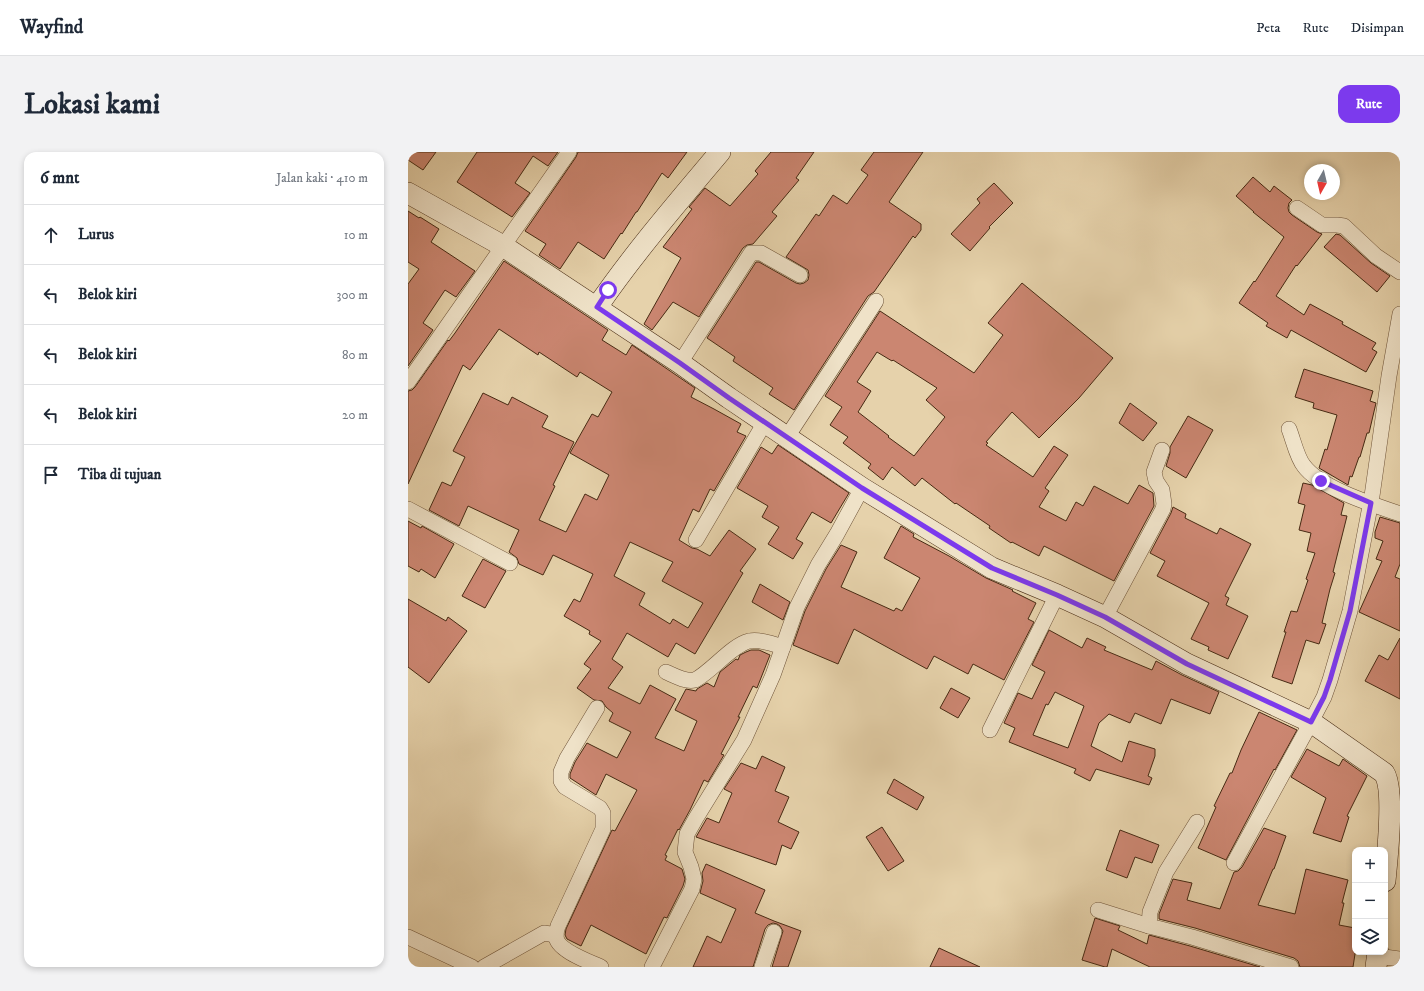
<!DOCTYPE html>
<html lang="id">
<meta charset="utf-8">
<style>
body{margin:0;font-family:"IM FELL DW Pica",serif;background:#f2f2f3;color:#1f2937}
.controls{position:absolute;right:12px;bottom:12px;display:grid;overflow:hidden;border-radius:8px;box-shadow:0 2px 6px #0003}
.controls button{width:36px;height:36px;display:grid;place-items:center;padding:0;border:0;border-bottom:1px solid #e0e1e3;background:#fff;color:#1f2937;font:20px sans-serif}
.compass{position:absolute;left:896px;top:12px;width:36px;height:36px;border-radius:50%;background:#fff;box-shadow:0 2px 6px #0003;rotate:188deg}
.stop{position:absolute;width:12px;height:12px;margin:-9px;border:3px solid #7c3aed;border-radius:50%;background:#fff}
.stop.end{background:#7c3aed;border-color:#fff;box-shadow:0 1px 4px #0008}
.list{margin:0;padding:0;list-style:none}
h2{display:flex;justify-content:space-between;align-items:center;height:52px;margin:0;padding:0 16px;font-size:17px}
h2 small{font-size:13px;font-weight:400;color:#747a83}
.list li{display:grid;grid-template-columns:26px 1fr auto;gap:12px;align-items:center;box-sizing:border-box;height:60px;padding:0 16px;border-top:1px solid #e0e1e3}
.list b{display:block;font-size:15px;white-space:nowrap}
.list em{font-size:13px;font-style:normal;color:#747a83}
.icon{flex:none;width:22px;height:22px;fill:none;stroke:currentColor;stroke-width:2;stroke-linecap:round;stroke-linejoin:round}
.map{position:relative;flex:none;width:992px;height:815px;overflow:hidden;border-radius:12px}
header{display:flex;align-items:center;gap:24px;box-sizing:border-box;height:56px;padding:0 20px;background:#fff;border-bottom:1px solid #e0e1e3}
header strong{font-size:19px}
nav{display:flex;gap:22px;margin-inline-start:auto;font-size:14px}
.intro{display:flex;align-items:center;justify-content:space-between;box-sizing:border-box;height:96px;padding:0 24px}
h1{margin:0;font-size:28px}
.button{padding:10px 18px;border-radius:12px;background:#7c3aed;color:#fff;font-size:14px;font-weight:700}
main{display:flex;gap:24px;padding:0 24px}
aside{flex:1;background:#fff;border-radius:12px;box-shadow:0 2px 6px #0003}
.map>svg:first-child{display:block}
</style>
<header>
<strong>Wayfind</strong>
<nav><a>Peta</a><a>Rute</a><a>Disimpan</a></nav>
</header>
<div class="intro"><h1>Lokasi kami</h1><a class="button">Rute</a></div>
<main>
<aside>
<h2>6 mnt<small>Jalan kaki · 410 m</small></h2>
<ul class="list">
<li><svg class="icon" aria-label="ahead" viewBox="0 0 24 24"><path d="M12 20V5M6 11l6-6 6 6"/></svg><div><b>Lurus</b></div><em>10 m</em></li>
<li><svg class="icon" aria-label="left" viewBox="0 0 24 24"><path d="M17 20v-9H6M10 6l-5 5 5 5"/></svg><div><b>Belok kiri</b></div><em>300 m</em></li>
<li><svg class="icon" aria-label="left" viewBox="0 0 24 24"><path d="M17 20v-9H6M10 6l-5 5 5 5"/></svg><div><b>Belok kiri</b></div><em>80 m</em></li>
<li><svg class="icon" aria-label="left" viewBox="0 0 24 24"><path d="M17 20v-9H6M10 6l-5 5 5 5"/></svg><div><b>Belok kiri</b></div><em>20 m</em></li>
<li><svg class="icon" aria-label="arrive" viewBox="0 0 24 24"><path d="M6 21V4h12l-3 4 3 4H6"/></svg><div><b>Tiba di tujuan</b></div></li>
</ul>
</aside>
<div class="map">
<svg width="992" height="815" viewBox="0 0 992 815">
<rect width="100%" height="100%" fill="#e6d2ab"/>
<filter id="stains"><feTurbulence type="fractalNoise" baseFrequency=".005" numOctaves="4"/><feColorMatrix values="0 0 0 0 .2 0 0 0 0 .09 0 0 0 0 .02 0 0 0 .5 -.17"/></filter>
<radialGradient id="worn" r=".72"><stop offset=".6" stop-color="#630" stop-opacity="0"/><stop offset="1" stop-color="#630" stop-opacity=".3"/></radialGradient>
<g fill="#cb8671" stroke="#472a13" fill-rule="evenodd">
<path d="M0,0h28l-13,18 -15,-10z"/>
<path d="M69,0h81l-10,14 -15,-10 -18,27 15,10 -18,24 -55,-35z"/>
<path d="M170,0h109l-19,26 -6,-5 -25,39h-1l-14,22 -1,-1 -17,26 -26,-17 -18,27 -21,-14 7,-11 -21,-13 51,-74z"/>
<path d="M363,0h43l-18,26 3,2 -27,32 5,4 -24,28 -6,1 -4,3 -44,69 -26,-15 -21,28 -8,-6 37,-66 -18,-11 29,-38 -3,-2 16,-19 25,18 28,-32 -3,-3z"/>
<path d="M466,0h49l-34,50 32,22v6l-6,8 -2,-2 -39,56 -6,4 -74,114 -25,-16 4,-6 -40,-27 2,-4 -28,-19 49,-76h3l37,21 4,1 4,-1 4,-3 1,-5 -1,-5 -22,-13 30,-43 3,2 14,-21 14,9 21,-29 -7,-5z"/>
<path d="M845,25l17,15 4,-6 18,14 -3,3 -1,5 1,4 3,3 25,17 5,2 -25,32 -1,-1 -20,31 28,19 6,-11 33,18 -1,2 34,19 -4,6 5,3 -11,20 -75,-42 -4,8 -21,-12 2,-3 -29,-20 15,-22 1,1 29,-45 -31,-25h1l-18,-16z"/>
<path d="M586,31l19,20 -24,24 1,1 -20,23 -19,-17 29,-31 -3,-4z"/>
<path d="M0,59l11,7 1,-1 19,12 -8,13 44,29 -19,26 -11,-7 -22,33 10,7 -25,36v-82l11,-15 -11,-7z"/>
<path d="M928,82l4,1 31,28 19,13 -13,16 -53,-45z"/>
<path d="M96,109l104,69 -6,10 24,15 6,-10 63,43 -4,9 23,12 27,15 -4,8 9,4 -32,55 -4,-2 -11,23 -6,-3 -14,31 13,8 5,1 13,7 19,-26 27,19 -16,22 3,2 -48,81 -19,-11 -8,14 -41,-24 -15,26 11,8 -15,21 32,16 10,-19 26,14 -21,39 29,13 13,-30 -22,-11 11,-21 10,2 1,-2 10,-6 7,4 6,-15 16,-13 2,1 2,-5 6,-3 5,-2h8l11,5 -13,33 -4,-2 -15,31h2l-19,37 3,1 -16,27 -4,-2 -14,30 -11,20 -1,-1 -13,26 2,1 -2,4 17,9 3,10 -2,7 -16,32 -3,-1 -18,37 -55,-29 -10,21 -14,-7 -2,-4 1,-6 46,-99 3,1 22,-41 -31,-16 -10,21 -26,-17v-4l5,-12 12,-19 30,15 14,-26 -22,-11 4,-8 -7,-6 -4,-6 -8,-1 -17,-12 14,-19 -7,-5 17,-23 -12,-7 1,-3 -26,-15 10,-17 6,3 13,-28 -40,-19 -10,20 -24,-11 -2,-6 -8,-6 10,-22 -51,-24 -9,20 -30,-16 13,-28 9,4 14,-29 -12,-6 30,-58 25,12 4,-8 36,19 -6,11 32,15 -21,43 2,1 -16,34 27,12 19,-38 12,6 12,-25 -39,-22 22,-39 6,3 14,-25 -32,-20 -3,5 -38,-25 -1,3 -39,-26 -29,41 -7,-5 -55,119v-93l4,-1 3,-3 33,-47 1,1 6,-8zM222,390l43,20 -11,19 41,22 -15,25 -15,-9 -3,5 -31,-19 6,-12 -31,-17z"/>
<path d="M614,131l91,75 -34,40 -40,40 -27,-26 -26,30 2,1 -2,2 47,32 21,-31 14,9 -23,33 4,3 -10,16 27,14 10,-19 7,4 11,-20 34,18 11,-19 14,8 1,13 -40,75 -70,-35 -5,10 -27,-14 -1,1 -22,-15 1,-2 -34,-23 -1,1 -33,-26 -7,8 -23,-19 -9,13 -15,-12 3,-4 -28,-21 5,-6 -18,-12 12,-18 -17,-11 55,-85 94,62 29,-38 -15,-12zM469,200l15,9 1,-1 44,28 -11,12 19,17 -31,39 -26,-19 1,-1 -31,-24 13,-21 -14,-9z"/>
<path d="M896,217l69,22 -3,10 6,2 -7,30h-2l-7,24h-1l-7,20 -2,-1 -2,9 -29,-17 6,-19 2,1 10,-35 -24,-7 1,-5 -19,-6z"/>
<path d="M722,251l27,20 -14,18 -24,-18z"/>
<path d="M780,264l25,14 -27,48 -20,-12 4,-13v-6z"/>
<path d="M370,293l71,48 -18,30 -19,-11 -16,27 7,4 -10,16 -25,-15 11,-17 -17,-10 6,-11 -31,-18 24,-41 11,7z"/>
<path d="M895,331l9,2 32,18 -3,12 6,1 -14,56 2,1 -5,16 -8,34 4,1 -7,20 -13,-4 -14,44 -20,-7 14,-45h-2l7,-21 6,1 11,-32 -2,-1 9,-26 -8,-2 4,-18 -12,-3 6,-25 -7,-2z"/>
<path d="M765,355l13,7 -1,4 32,16 3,-6 31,16 -26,52 4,2 -3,7 22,11 -20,43 -20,-9 1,-3 -18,-8 18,-36 -52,-27 8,-15 -15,-8 21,-40z"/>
<path d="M972,365l20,6v41l-5,13 5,2v52l-41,-19 23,-51 -6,-2 7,-18 -8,-3v-6z"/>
<path d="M0,369l13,7 1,-2 32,18 -19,34 -14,-9 -2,3 -11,-6z"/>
<path d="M493,374l13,8 -1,3 36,19 37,22 27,12 -1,1 24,12 -8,16 6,3 -30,58 -31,-16 -5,10 -34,-18 -7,13 -73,-40 -16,35 -45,-19 12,-34 21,-42 15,-24 16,7 -16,35 53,24 2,-3 6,3 18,-33 -36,-20z"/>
<path d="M75,407l23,12 -21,37 -23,-12z"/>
<path d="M352,432l30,18 -7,18 -31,-18z"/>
<path d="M0,447l38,22 2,-4 19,14 -38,52 -21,-16z"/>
<path d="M641,478l33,18 5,-10 19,9 -2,3 48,20 4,-9 26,14 37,17 -9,22 -39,-15 -10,25 -26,-11 -5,10 -21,-9 -10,9 -8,23 31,16 7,-21 26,8v7l-7,20 4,2 -3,7 -53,-16 -6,12 -16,-8 2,-4 -67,-27 6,-14 -11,-5 14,-30 14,6 13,-27 -13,-7zM647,540l29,14 -16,42 -35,-13 13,-31 2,1z"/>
<path d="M992,486v61l-35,-18 14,-26 9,5z"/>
<path d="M543,536l19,10 -12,20 -18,-10z"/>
<path d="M851,560l38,18 -22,40 -1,-1 -48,91 -28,-12 18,-41 -2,-1 16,-33h2l9,-23z"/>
<path d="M899,597l32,17 4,-7 24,17 -20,40 2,1 -8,25 -28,-9 13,-35 -35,-21z"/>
<path d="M354,604l23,11 -10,24 14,6 -11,25 21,10 -8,17 -9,-4 -6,20 -80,-28 11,-19 12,5 13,-30 -8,-4 17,-26 15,6z"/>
<path d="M486,627l30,18 -7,13 -30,-17z"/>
<path d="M474,675l22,34 -16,10 -22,-34z"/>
<path d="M856,676l22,8 -12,33h-1l-15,36 37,9 11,-45 42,11 -6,23h2l-5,22 16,3v26l-2,13h-53l-2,-6 -4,-3 -99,-30 -36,-9v-5l14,-35 19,4 -5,17 33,9 14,-37 4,-1 4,-4z"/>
<path d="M712,678l39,15 -7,18 -17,-6 -8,21 -21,-8z"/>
<path d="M298,712l59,26 -10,23 19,8 27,10 -13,36h-16l11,-36 -3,-5 -3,-2 -4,-1 -5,2 -3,4 -12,38h-60l14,-31 14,7 15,-34 -36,-16 3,-12 -1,-8z"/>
<path d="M687,766l25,8 -2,4 29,14 2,-9 41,11 70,21h-110l-38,-18 -5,18h-2l-23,-7z"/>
<path d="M531,796l41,19h-50z"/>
</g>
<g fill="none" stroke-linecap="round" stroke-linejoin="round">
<g stroke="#6f5439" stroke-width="16">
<g id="street">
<path d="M889,56l25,17h15l7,1 32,30 24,16"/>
<path d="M272,211l71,-110h10l39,22"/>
<path d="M0,230l161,-230"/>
<path d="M881,277c4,10 8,29 15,37 16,22 70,39 96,48"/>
<path d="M379,285l89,-136"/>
<path d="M0,357l102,54"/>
<path d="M288,388l69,-118"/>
<path d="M697,465l58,-108 1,-5 -2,-14 -6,-9 -2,-9 8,-22"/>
<path d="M258,520c9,4 19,10 29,8 17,-9 37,-35 54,-39 11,-2 24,3 34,6"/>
<path d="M189,556l-30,50 -6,14v9l4,6 35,21 3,5v16l-45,97c-1,3 -2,7 -2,10 0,14 34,26 45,31"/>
<path d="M582,578l67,-135"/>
<path d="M789,670l-31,50 -16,40 -1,14 43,11 99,30"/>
<path d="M826,711l77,-141 13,-25 6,-17 20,-69 22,-115 17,-120 11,-62"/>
<path d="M690,758l51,16"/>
<path d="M0,785l64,30"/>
<path d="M969,804l23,3"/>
<path d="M76,815l60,-34 12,2"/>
<path d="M244,815l40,-78 2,-10 -3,-12 -6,-15 2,-18 9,-16 48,-78 29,-65 24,-68 21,-42 19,-31 25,-46"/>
<path d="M354,815l12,-35"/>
</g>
</g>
<g stroke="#472a13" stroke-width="22">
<g id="secondary">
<path d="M0,41l95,53 177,117 49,35 133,90 130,80 65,27 48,22 82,47 124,58 73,51c11,16 3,87 1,108"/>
<path d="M189,155c37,-54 81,-105 123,-155"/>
<path d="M968,815l2,-15"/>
</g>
</g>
<use href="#street" stroke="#efe2c8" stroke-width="15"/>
<use href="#secondary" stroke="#efe2c8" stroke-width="21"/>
</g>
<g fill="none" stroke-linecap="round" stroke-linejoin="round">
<path stroke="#7c3aed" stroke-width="5" d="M200,138l-11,17 83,56 49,35 133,90 130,80 65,27 48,22 82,47 124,58 13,-25 6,-17 20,-69 21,-108 -50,-22"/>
</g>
<rect width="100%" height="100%" filter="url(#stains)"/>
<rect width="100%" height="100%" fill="url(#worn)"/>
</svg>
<div class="controls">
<button>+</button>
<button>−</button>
<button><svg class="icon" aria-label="layers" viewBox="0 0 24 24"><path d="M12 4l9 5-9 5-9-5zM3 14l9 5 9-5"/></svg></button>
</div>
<svg class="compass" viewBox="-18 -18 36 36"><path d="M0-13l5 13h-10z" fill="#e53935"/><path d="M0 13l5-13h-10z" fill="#747a83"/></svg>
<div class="stop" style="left:200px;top:138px"></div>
<div class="stop end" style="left:913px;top:329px"></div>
</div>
</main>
